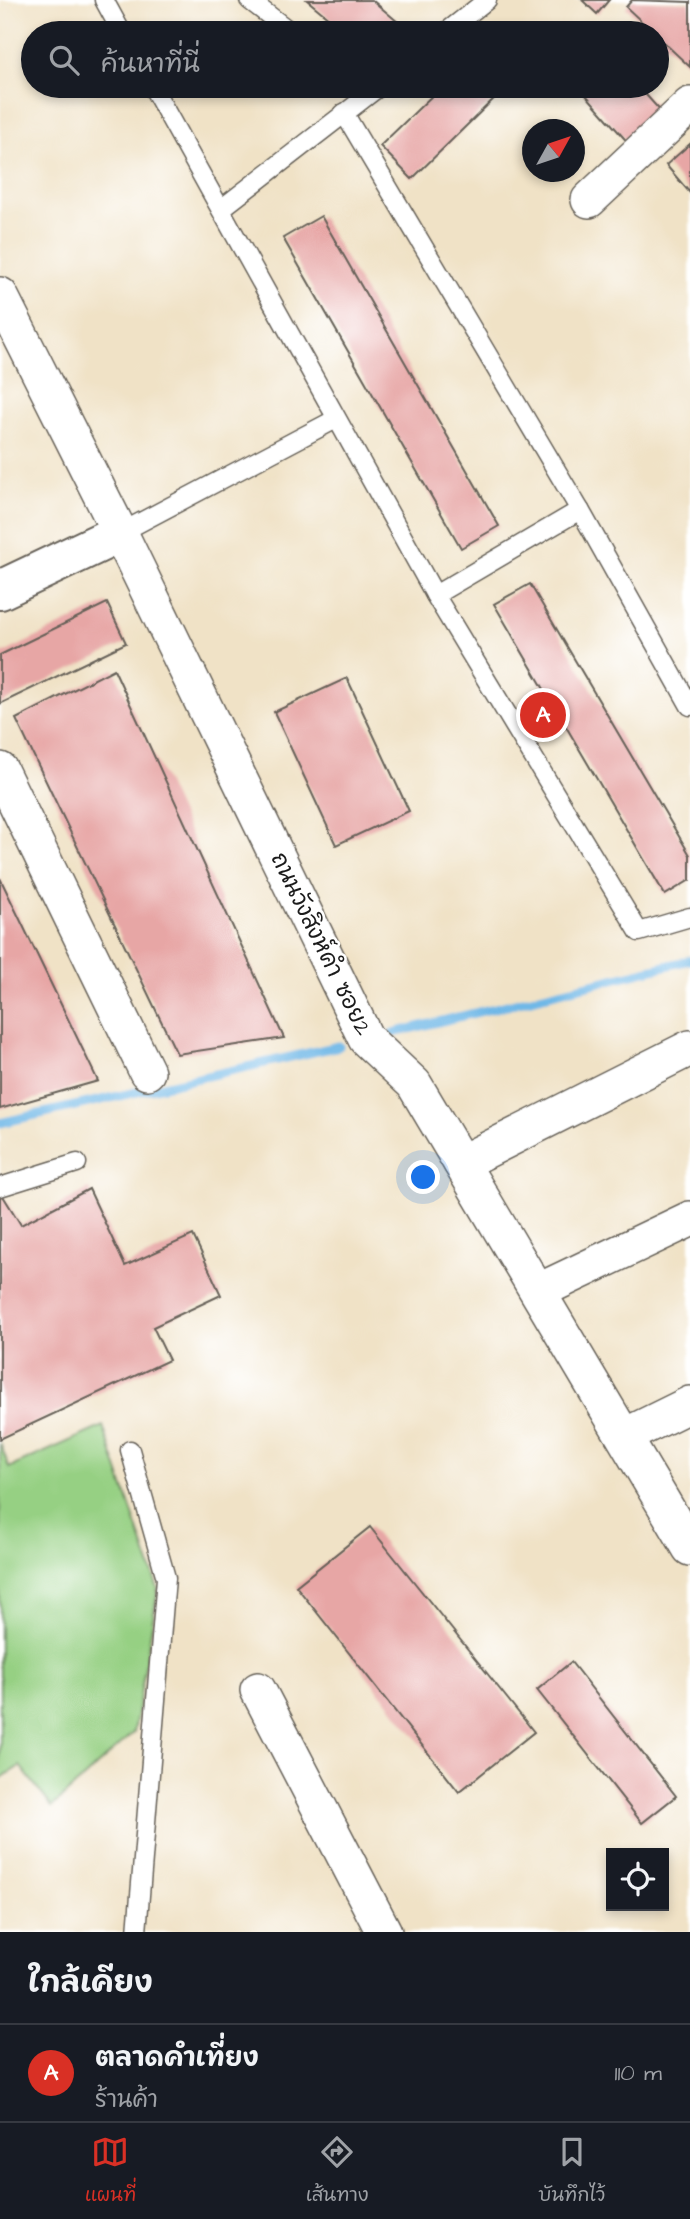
<!DOCTYPE html>
<html lang="th">
<meta charset="utf-8">
<style>
body{margin:0;font-family:"Architects Daughter","Playpen Sans Thai",sans-serif;background:#242831;color:#f1f3f6}
.controls{position:absolute;right:21px;bottom:21px;display:grid;overflow:hidden;border-radius:0px;box-shadow:0 4px 10px #0003}
.controls button{width:63px;height:63px;display:grid;place-items:center;padding:0;border:0;border-bottom:2px solid #363941;background:#171b24;color:#f1f3f6;font:35px sans-serif}
.compass{position:absolute;left:522px;top:119px;width:63px;height:63px;border-radius:50%;background:#171b24;box-shadow:0 4px 10px #0003;rotate:50deg}
.you{position:absolute;left:424px;top:1178px;width:24px;height:24px;margin:-18px;border:5px solid #fff;border-radius:50%;background:#1a73e8;box-shadow:0 0 0 10px #1a73e833}
.badge{display:grid;place-items:center;width:46px;height:46px;border-radius:50%;background:#d93025;color:#fff;font-size:23px;font-weight:700}
.pin{position:absolute;translate:-50% -50%;border:4px solid #fff;box-shadow:0 2px 7px #0006}
.list{margin:0;padding:0;list-style:none}
h2{display:flex;justify-content:space-between;align-items:center;height:91px;margin:0;padding:0 28px;font-size:30px}
h2 small{font-size:23px;font-weight:400;color:#9ea1a6}
.list li{display:grid;grid-template-columns:46px 1fr auto;gap:21px;align-items:center;box-sizing:border-box;height:98px;padding:0 28px;border-top:2px solid #363941}
.list b{display:block;font-size:26px;white-space:nowrap}
.list p{margin:0;font-size:23px;white-space:nowrap;color:#9ea1a6}
.list em{font-size:23px;font-style:normal;color:#9ea1a6}
.icon{flex:none;width:38px;height:38px;fill:none;stroke:currentColor;stroke-width:2;stroke-linecap:round;stroke-linejoin:round}
.map{position:relative;flex:none;width:690px;height:1932px;overflow:hidden}
.search{position:absolute;background:#171b24;box-shadow:0 4px 10px #0003;left:21px;right:21px;top:21px;height:77px;display:flex;align-items:center;gap:18px;box-sizing:border-box;padding:0 24px;border-radius:38px;color:#9ea1a6;font-size:26px}
.sheet{height:189px;background:#171b24}
nav{display:flex;justify-content:space-around;align-items:center;box-sizing:border-box;height:98px;border-top:2px solid #363941;background:#171b24;font-size:19px;color:#9ea1a6}
nav a{display:grid;justify-items:center;gap:4px}
nav .on{color:#d93025}
.map>svg:first-child{display:block}
</style>
<div class="map">
<svg width="690" height="1932" viewBox="0 0 690 1932">
<rect width="100%" height="100%" fill="#fff"/>
<filter id="ink" filterUnits="userSpaceOnUse"><feTurbulence type="fractalNoise" baseFrequency=".0143" numOctaves="2"/><feDisplacementMap in="SourceGraphic" scale="14" xChannelSelector="R" yChannelSelector="G"/><feConvolveMatrix kernelMatrix="1 2 1 2 8 2 1 2 1" color-interpolation-filters="sRGB"/></filter>
<filter id="wash" filterUnits="userSpaceOnUse"><feTurbulence type="fractalNoise" baseFrequency=".00686" numOctaves="4" result="noise"/><feDisplacementMap in="SourceGraphic" scale="28" xChannelSelector="R" yChannelSelector="G"/><feGaussianBlur stdDeviation="1.57" result="paint"/><feColorMatrix in="noise" values="0 0 0 0 0 0 0 0 0 0 0 0 0 0 0 0 0 1.4 0 .05"/><feComposite in="paint" operator="in"/></filter>
<g filter="url(#wash)">
<rect width="100%" height="100%" fill="#f0e2c6"/>
<path fill="#96d083" stroke="#597650" stroke-width="2" d="M103,1426l55,163 -24,143 -82,75 -32,-41 -20,13v-337l9,26z"/>
<g fill="none" stroke-linecap="round" stroke-linejoin="round">
<g stroke="#6fb8e7" stroke-width="9">
<path d="M393,1033l297,-73"/>
<path d="M0,1123l339,-77"/>
</g>
</g>
<g id="blocks">
<g fill="#e7a6a5">
<path d="M307,0h65l33,28 -5,5h-53z"/>
<path d="M582,0h27l-12,14z"/>
<path d="M632,0l58,2v65l-64,-60z"/>
<path d="M442,86h65l-95,93 -32,-33z"/>
<path d="M578,86h60l27,30 -34,30z"/>
<path d="M690,144v49l-24,-28z"/>
<path d="M321,216l178,310 -38,22 -178,-310z"/>
<path d="M530,584l160,271v25l-25,15 -171,-291z"/>
<path d="M107,603l19,40 -126,61v-49z"/>
<path d="M114,669l170,369 -107,16 -161,-335z"/>
<path d="M347,678l62,133 -73,34 -62,-133z"/>
<path d="M0,878l98,203 -98,28z"/>
<path d="M89,1189l36,77 68,-31 28,60 -68,32 16,33 -169,79v-248l21,34z"/>
<path d="M370,1527l164,205 -75,60 -163,-206z"/>
<path d="M571,1662l105,134 -34,27 -105,-133z"/>
</g>
</g>
</g>
<g filter="url(#ink)">
<use href="#blocks" fill-opacity="0" stroke="#666158" stroke-width="2"/>
<g fill="none" stroke-linecap="round" stroke-linejoin="round">
<g stroke="#666158" stroke-width="21">
<g id="service">
<path d="M104,0l18,33"/>
<path d="M249,0l43,33"/>
<path d="M445,33l42,-33"/>
<path d="M152,86l283,509 204,337 51,-15"/>
<path d="M344,113l236,397 110,196"/>
<path d="M221,209l159,-123"/>
<path d="M120,533l216,-114"/>
<path d="M435,595l145,-85"/>
<path d="M0,1187l77,-24"/>
<path d="M130,1450l36,128 -29,354"/>
</g>
</g>
<g stroke="#666158" stroke-width="38">
<g id="minor">
<path d="M589,200l101,-95"/>
<path d="M0,295l120,238 246,506 48,45 276,464"/>
<path d="M0,770l147,302"/>
<path d="M461,1163l229,-115"/>
<path d="M539,1291l151,-72"/>
<path d="M625,1436l65,-32"/>
<path d="M258,1690l126,242"/>
</g>
</g>
<g stroke="#666158" stroke-width="42">
<path id="tertiary" d="M0,590l120,-57"/>
</g>
<use href="#service" stroke="#fff" stroke-width="18"/>
<use href="#minor" stroke="#fff" stroke-width="35"/>
<use href="#tertiary" stroke="#fff" stroke-width="38"/>
</g>
</g>
<g text-anchor="middle" dominant-baseline="central" stroke-width="5" stroke-linejoin="round" paint-order="stroke">
<g font-size="23" fill="#1c1c1c" stroke="#fff">
<text transform="translate(321 944) rotate(64)">ถนนวังสิงห์คำ ซอย2</text>
</g>
</g>
</svg>
<div class="controls">
<button><svg class="icon" aria-label="locate" viewBox="0 0 24 24"><circle cx="12" cy="12" r="6"/><path d="M12 2v4M12 18v4M2 12h4M18 12h4"/></svg></button>
</div>
<svg class="compass" viewBox="-18 -18 36 36"><path d="M0-13l5 13h-10z" fill="#e53935"/><path d="M0 13l5-13h-10z" fill="#9ea1a6"/></svg>
<div class="you"></div>
<div class="pin badge" style="left:543px;top:715px">A</div>
<div class="search"><svg class="icon" aria-label="search" viewBox="0 0 24 24"><circle cx="10" cy="10" r="6"/><path d="M15 15l6 6"/></svg>ค้นหาที่นี่</div>
</div>
<section class="sheet">
<h2>ใกล้เคียง<small></small></h2>
<ul class="list">
<li><span class="badge">A</span><div><b>ตลาดคำเที่ยง</b><p>ร้านค้า</p></div><em>110 m</em></li>
</ul>
</section>
<nav>
<a class="on"><svg class="icon" aria-label="map" viewBox="0 0 24 24"><path d="M3 6l6-2 6 2 6-2v14l-6 2-6-2-6 2zM9 4v14M15 6v14"/></svg>แผนที่</a>
<a><svg class="icon" aria-label="directions" viewBox="0 0 24 24"><path d="M12 3l9 9-9 9-9-9zM9 14v-3h6M13 9l2 2-2 2"/></svg>เส้นทาง</a>
<a><svg class="icon" aria-label="saved" viewBox="0 0 24 24"><path d="M7 4h10v16l-5-4-5 4z"/></svg>บันทึกไว้</a>
</nav>
